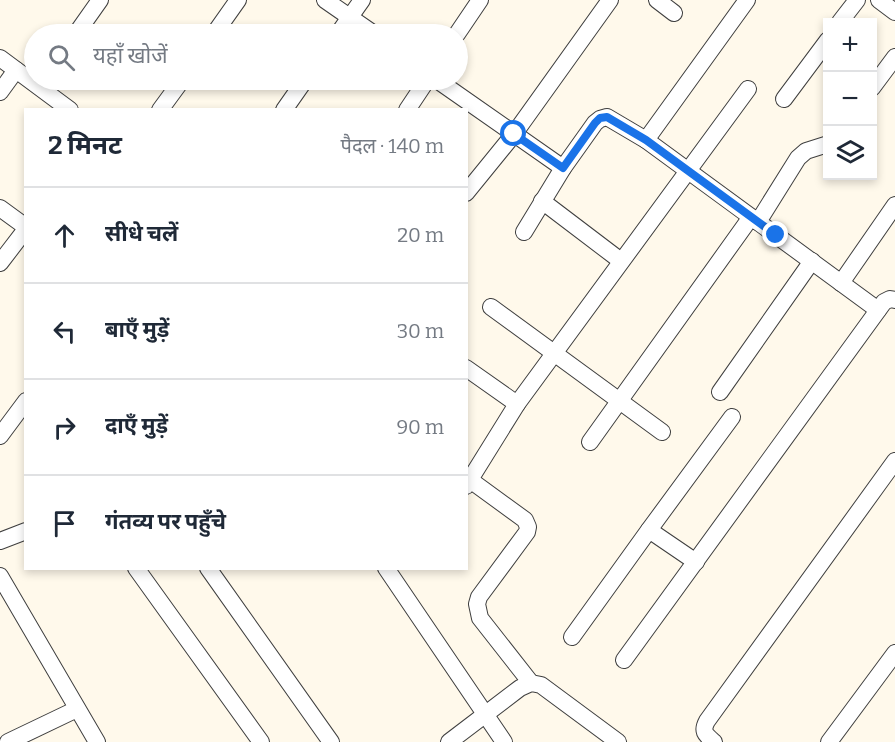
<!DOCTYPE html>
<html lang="hi">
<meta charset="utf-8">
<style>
body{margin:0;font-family:Bitter,"Noto Sans Devanagari",serif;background:#f6f6f7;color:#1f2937}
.controls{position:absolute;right:18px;top:18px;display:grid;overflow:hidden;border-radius:0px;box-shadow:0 3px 9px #0003}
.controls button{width:54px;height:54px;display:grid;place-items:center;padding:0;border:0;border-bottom:2px solid #e0e1e3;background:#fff;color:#1f2937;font:30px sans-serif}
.stop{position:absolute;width:18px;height:18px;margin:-14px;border:4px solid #1a73e8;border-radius:50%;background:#fff}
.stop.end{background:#1a73e8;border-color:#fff;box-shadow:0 2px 6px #0008}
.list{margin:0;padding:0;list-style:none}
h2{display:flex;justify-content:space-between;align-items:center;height:78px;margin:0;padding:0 24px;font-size:26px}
h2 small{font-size:20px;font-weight:400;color:#747a83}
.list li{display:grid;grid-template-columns:39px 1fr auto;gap:18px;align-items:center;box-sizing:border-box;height:96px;padding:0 24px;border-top:2px solid #e0e1e3}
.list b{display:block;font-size:22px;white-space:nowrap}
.list em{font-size:20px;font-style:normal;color:#747a83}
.icon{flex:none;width:33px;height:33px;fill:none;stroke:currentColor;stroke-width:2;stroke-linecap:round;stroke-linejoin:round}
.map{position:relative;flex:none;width:895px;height:742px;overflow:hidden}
.search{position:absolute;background:#fff;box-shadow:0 3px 9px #0003;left:24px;top:24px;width:444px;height:66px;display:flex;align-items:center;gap:15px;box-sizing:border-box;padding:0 21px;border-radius:33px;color:#747a83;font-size:22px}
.panel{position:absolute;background:#fff;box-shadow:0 3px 9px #0003;left:24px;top:108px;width:444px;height:462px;border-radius:0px}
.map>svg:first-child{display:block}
</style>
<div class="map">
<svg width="895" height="742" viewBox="0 0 895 742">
<rect width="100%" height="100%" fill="#fff9eb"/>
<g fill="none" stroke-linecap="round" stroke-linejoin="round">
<g stroke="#3f3f3f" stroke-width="18">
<g id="minor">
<path d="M325,0l49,34"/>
<path d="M657,0l17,13"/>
<path d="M879,0l16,12"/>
<path d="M840,22l17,-22"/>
<path d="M76,34l24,-34"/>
<path d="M214,34l24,-34"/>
<path d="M338,34l24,-34"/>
<path d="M457,34l23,-34"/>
<path d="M0,58l70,52"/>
<path d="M437,80l126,88"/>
<path d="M872,88l23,-31"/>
<path d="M0,92l16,-22"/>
<path d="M784,99l44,-59"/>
<path d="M160,110l22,-30"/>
<path d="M284,110l21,-30"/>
<path d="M407,110l20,-30"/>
<path d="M646,140l101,-140"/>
<path d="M466,193l48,-59 96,-134"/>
<path d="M542,201l79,60"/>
<path d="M0,208l26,19"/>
<path d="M758,222l40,-64 8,-7 22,-7"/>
<path d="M524,232l39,-64 32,-45 5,-4 7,-2 39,23 232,170"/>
<path d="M0,263l26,-34"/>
<path d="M841,283l54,-78"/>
<path d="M491,307l171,125"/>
<path d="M466,368l51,36"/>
<path d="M720,392l92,-131"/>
<path d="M0,436l26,-35"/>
<path d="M590,442l161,-225"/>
<path d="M466,477l59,43 3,7 -1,5 -48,65 -2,7 3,14 51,65"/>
<path d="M466,486l51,-82 231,-315"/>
<path d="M649,530l47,32"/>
<path d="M0,541l26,-10"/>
<path d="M136,568l125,174"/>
<path d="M208,568l123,174"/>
<path d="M386,568l118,174"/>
<path d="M0,576l97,166"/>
<path d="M572,637l77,-107 83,-113"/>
<path d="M624,660l260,-358 6,-3 5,1"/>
<path d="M8,742l69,-33"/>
<path d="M449,742l71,-54 11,-5 10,2 77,57"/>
<path d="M714,742c-8,-7 -13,-10 -7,-21l188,-260"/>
<path d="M829,742l66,-89"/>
</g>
</g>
<use href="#minor" stroke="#fff" stroke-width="16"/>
</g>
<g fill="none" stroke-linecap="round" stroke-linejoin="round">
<path stroke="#1a73e8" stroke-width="8" d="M514,134l49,34 32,-45 5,-5 7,-1 39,23 130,95"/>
</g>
</svg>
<div class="controls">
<button>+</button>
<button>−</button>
<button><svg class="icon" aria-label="layers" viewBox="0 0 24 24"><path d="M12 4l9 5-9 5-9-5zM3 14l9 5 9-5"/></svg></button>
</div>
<div class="stop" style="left:514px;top:134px"></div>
<div class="stop end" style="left:776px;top:235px"></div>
<div class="search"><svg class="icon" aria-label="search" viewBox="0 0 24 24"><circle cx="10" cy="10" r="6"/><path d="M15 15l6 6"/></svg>यहाँ खोजें</div>
<section class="panel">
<h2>2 मिनट<small>पैदल · 140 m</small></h2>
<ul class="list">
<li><svg class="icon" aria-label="ahead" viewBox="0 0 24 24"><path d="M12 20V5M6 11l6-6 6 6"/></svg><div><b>सीधे चलें</b></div><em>20 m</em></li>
<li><svg class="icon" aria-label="left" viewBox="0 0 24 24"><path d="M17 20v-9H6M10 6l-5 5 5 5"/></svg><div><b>बाएँ मुड़ें</b></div><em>30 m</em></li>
<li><svg class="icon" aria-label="right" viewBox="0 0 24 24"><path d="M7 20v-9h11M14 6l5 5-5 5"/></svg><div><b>दाएँ मुड़ें</b></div><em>90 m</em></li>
<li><svg class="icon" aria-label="arrive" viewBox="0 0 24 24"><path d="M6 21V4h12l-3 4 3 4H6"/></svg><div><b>गंतव्य पर पहुँचे</b></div></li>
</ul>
</section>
</div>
